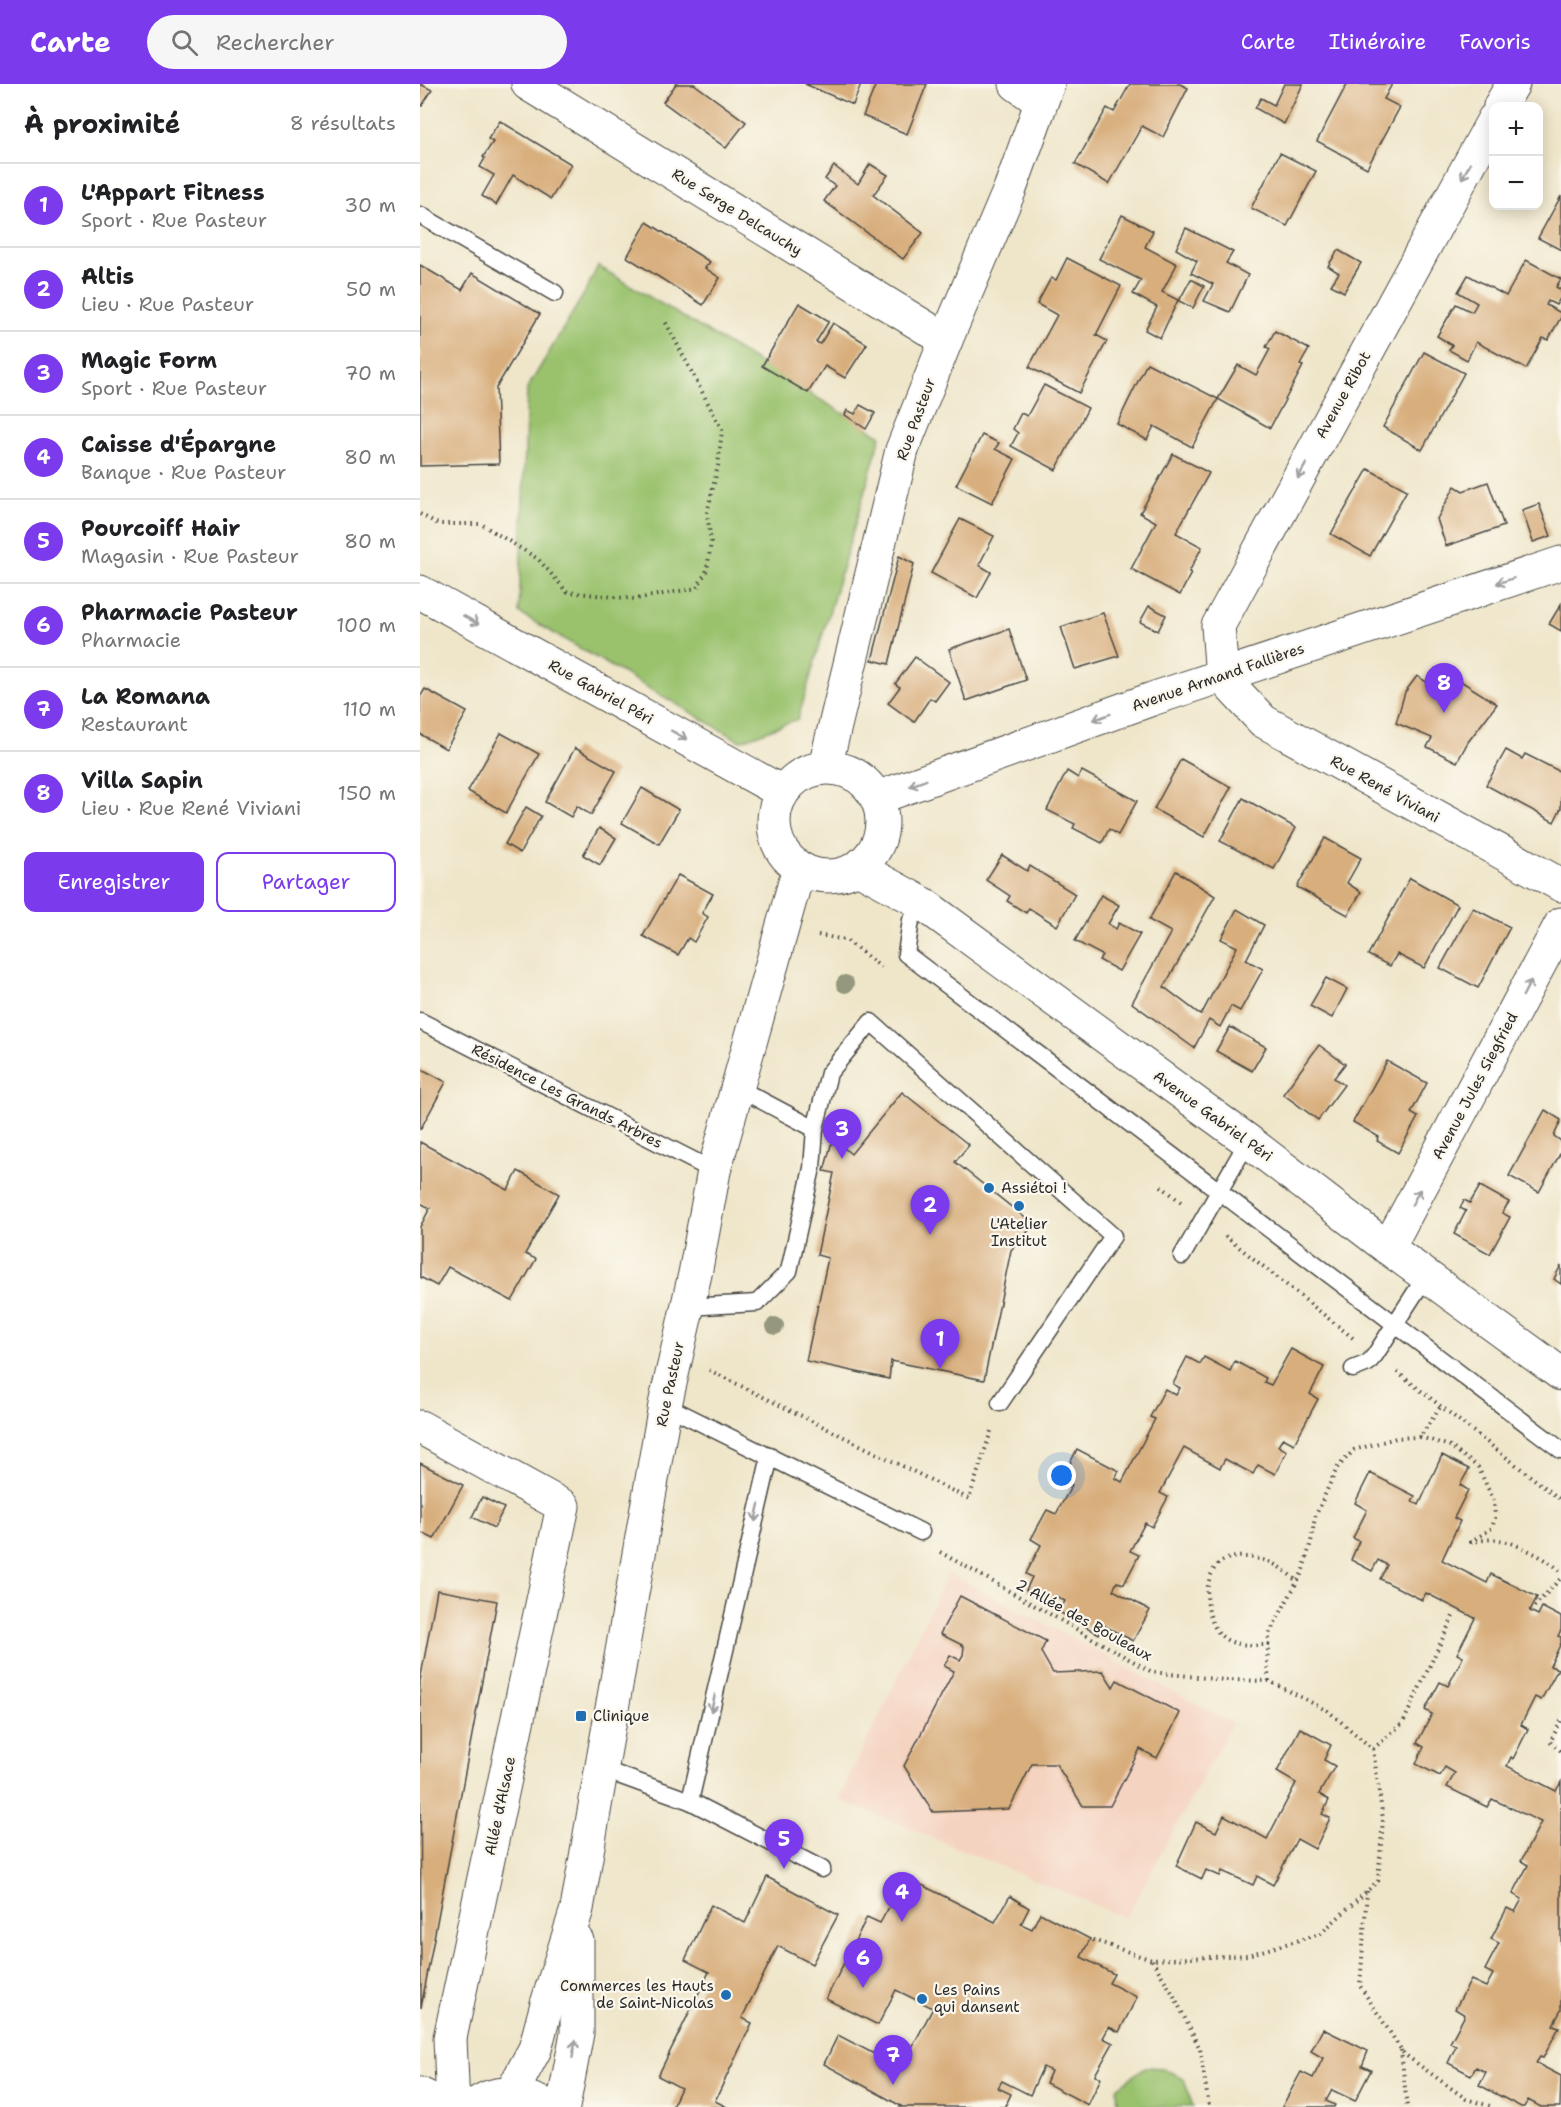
<!DOCTYPE html>
<html lang="fr">
<meta charset="utf-8">
<style>
body{margin:0;font-family:"Shantell Sans",sans-serif;background:#f6f6f6;color:#202124}
.controls{position:absolute;right:18px;top:18px;display:grid;overflow:hidden;border-radius:12px;box-shadow:0 3px 15px #0003}
.controls button{width:54px;height:54px;display:grid;place-items:center;padding:0;border:0;border-bottom:2px solid #e0e0e0;background:#fff;color:#202124;font:30px sans-serif}
.you{position:absolute;left:642px;top:1392px;width:21px;height:21px;margin:-15px;border:4px solid #fff;border-radius:50%;background:#1a73e8;box-shadow:0 0 0 9px #1a73e833}
.badge{display:grid;place-items:center;width:39px;height:39px;border-radius:50%;background:#7c3aed;color:#fff;font-size:20px;font-weight:700}
.pin{position:absolute;translate:-50% -50px;filter:drop-shadow(0 2px 3px #0008)}
.pin::after{content:'';position:absolute;top:32px;width:21px;height:18px;background:inherit;clip-path:polygon(0 0,100% 0,50% 100%)}
.list{margin:0;padding:0;list-style:none}
h2{display:flex;justify-content:space-between;align-items:center;height:78px;margin:0;padding:0 24px;font-size:26px}
h2 small{font-size:20px;font-weight:400;color:#757577}
.list li{display:grid;grid-template-columns:39px 1fr auto;gap:18px;align-items:center;box-sizing:border-box;height:84px;padding:0 24px;border-top:2px solid #e0e0e0}
.list b{display:block;font-size:22px;white-space:nowrap}
.list p{margin:0;font-size:20px;white-space:nowrap;color:#757577}
.list em{font-size:20px;font-style:normal;color:#757577}
.actions{display:flex;gap:12px;padding:18px 24px}
.actions a{flex:1;padding:14px 0;border:2px solid #7c3aed;border-radius:12px;text-align:center;font-size:21px;color:#7c3aed}
.actions .main{background:#7c3aed;color:#fff}
.icon{flex:none;width:33px;height:33px;fill:none;stroke:currentColor;stroke-width:2;stroke-linecap:round;stroke-linejoin:round}
.map{position:relative;flex:none;width:1141px;height:2023px;overflow:hidden}
header{display:flex;align-items:center;gap:36px;box-sizing:border-box;height:84px;padding:0 30px;background:#7c3aed;color:#fff}
header strong{font-size:28px}
nav{display:flex;gap:33px;margin-inline-start:auto;font-size:21px}
.search{width:420px;height:54px;background:#f6f6f6;display:flex;align-items:center;gap:15px;box-sizing:border-box;padding:0 21px;border-radius:33px;color:#757577;font-size:22px}
main{display:flex}
aside{flex:1;background:#fff}
.map>svg:first-child{display:block}
</style>
<header>
<strong>Carte</strong>
<div class="search"><svg class="icon" aria-label="search" viewBox="0 0 24 24"><circle cx="10" cy="10" r="6"/><path d="M15 15l6 6"/></svg>Rechercher</div>
<nav><a>Carte</a><a>Itinéraire</a><a>Favoris</a></nav>
</header>
<main>
<aside>
<h2>À proximité<small>8 résultats</small></h2>
<ul class="list">
<li><span class="badge">1</span><div><b>L'Appart Fitness</b><p>Sport · Rue Pasteur</p></div><em>30 m</em></li>
<li><span class="badge">2</span><div><b>Altis</b><p>Lieu · Rue Pasteur</p></div><em>50 m</em></li>
<li><span class="badge">3</span><div><b>Magic Form</b><p>Sport · Rue Pasteur</p></div><em>70 m</em></li>
<li><span class="badge">4</span><div><b>Caisse d'Épargne</b><p>Banque · Rue Pasteur</p></div><em>80 m</em></li>
<li><span class="badge">5</span><div><b>Pourcoiff Hair</b><p>Magasin · Rue Pasteur</p></div><em>80 m</em></li>
<li><span class="badge">6</span><div><b>Pharmacie Pasteur</b><p>Pharmacie</p></div><em>100 m</em></li>
<li><span class="badge">7</span><div><b>La Romana</b><p>Restaurant</p></div><em>110 m</em></li>
<li><span class="badge">8</span><div><b>Villa Sapin</b><p>Lieu · Rue René Viviani</p></div><em>150 m</em></li>
</ul>
<div class="actions"><a class="main">Enregistrer</a><a>Partager</a></div>
</aside>
<div class="map">
<svg width="1141" height="2023" viewBox="0 0 1141 2023">
<rect width="100%" height="100%" fill="#fbf7ec"/>
<filter id="ink" filterUnits="userSpaceOnUse"><feTurbulence type="fractalNoise" baseFrequency=".0167" numOctaves="2"/><feDisplacementMap in="SourceGraphic" scale="12" xChannelSelector="R" yChannelSelector="G"/><feConvolveMatrix kernelMatrix="1 2 1 2 8 2 1 2 1" color-interpolation-filters="sRGB"/></filter>
<filter id="wash" filterUnits="userSpaceOnUse"><feTurbulence type="fractalNoise" baseFrequency=".008" numOctaves="4" result="noise"/><feDisplacementMap in="SourceGraphic" scale="24" xChannelSelector="R" yChannelSelector="G"/><feGaussianBlur stdDeviation="1.35" result="paint"/><feColorMatrix in="noise" values="0 0 0 0 0 0 0 0 0 0 0 0 0 0 0 0 0 1.4 0 .05"/><feComposite in="paint" operator="in"/></filter>
<g filter="url(#wash)">
<rect width="100%" height="100%" fill="#efe6ca"/>
<path fill="#f5d3c1" d="M528,1489l284,150 -106,195 -287,-119z"/>
<g fill="#9ac26d" stroke="#62764c" stroke-width="1.5">
<path d="M178,182l283,170 -83,283 -58,22 -221,-128 8,-224 57,-95z"/>
<path d="M725,1983l18,1 21,11 9,28h-75l-1,-19z"/>
</g>
<g id="blocks">
<g fill="#d8ae7d">
<path d="M0,0l12,6 -10,16 -2,-1z"/>
<path d="M256,0h18l52,38 -20,26 -63,-46z"/>
<path d="M385,0h56l-8,21z"/>
<path d="M456,0h51l-20,50 -44,-18z"/>
<path d="M710,0h50l8,4 -25,49 -21,-11 -33,58 -34,-20 32,-56 7,4z"/>
<path d="M864,0h19l-19,40 -29,-16 6,-10 13,7z"/>
<path d="M927,0h45l-8,15 16,8 -33,61 -50,-27z"/>
<path d="M80,37l71,43 -20,35 -38,-24 -17,30 -14,-9 12,-21 -14,-8 5,-9 -2,-1 10,-15 -5,-3z"/>
<path d="M860,69l36,18 -29,55 -36,-18z"/>
<path d="M450,80l18,11 -15,20 50,38 -20,26 -79,-58 11,-15 -10,-7 9,-13 24,18z"/>
<path d="M1141,112v54l-23,-12z"/>
<path d="M702,131l31,16 -8,16 32,17 -15,28 16,8 -18,38 -15,-8 12,-23 -24,-13 8,-14 -42,-21z"/>
<path d="M227,138l63,40 -5,6 15,10 -17,27 -76,-48z"/>
<path d="M766,144l47,24 -7,11 22,12 -18,37 -26,-11 9,-17 -22,-11 6,-12 -21,-12z"/>
<path d="M918,166l23,13 -17,29 -13,-7 8,-12 -11,-7z"/>
<path d="M647,174l54,28 -25,49 11,6 -28,52 -50,-26 28,-52 -20,-11 14,-26 5,2z"/>
<path d="M1106,176l35,19 -5,8 5,3v7l-5,8 -8,-4 -2,4 15,8v4l-13,23 -5,-2 -17,31 -50,-27 -9,18 -18,-10 3,-5 -15,-9 19,-32 16,8 5,-9 -19,-11 10,-17 38,21z"/>
<path d="M0,181l42,25 10,-17 68,41 -44,74 3,76 -79,2z"/>
<path d="M771,195l13,7 -11,22 -14,-7z"/>
<path d="M379,219l30,18 -13,21 4,2 13,-21 34,21 -22,34 -20,-12 -17,27 -46,-27z"/>
<path d="M855,247l34,18 -9,16 3,1 -33,62 -52,-29 20,-34 18,10 14,-26 -4,-2z"/>
<path d="M1004,268l40,21 -42,77 -39,-23z"/>
<path d="M727,279l71,36 -26,48 -38,-21 -7,14 -30,-16z"/>
<path d="M624,301l44,23 -32,62 -45,-24 7,-13 -5,-4 8,-16 6,3z"/>
<path d="M440,321l15,8 -9,16 -21,-14 2,-5 8,4z"/>
<path d="M562,351l17,8 -4,6 20,10 -23,44 -36,-18z"/>
<path d="M753,370l36,19 -33,60 26,14 -13,25 2,1 -11,22 -49,-26 25,-47 -16,-9z"/>
<path d="M948,385l39,21 -37,66 -39,-22z"/>
<path d="M1068,398l16,44 -58,20 -9,-27 18,-33 8,5z"/>
<path d="M1119,420l12,32 -18,6 -11,-32z"/>
<path d="M540,435l34,17 -15,29 12,7 -14,26 -46,-25z"/>
<path d="M479,472l15,8 -25,100 -17,-4z"/>
<path d="M1141,520v27l-12,-7z"/>
<path d="M729,522l17,9 -8,16 -18,-9z"/>
<path d="M683,529l16,43 -44,13 -14,-42z"/>
<path d="M589,545l17,51 -60,21 -17,-52z"/>
<path d="M495,573l34,25 -14,19 -5,-3 -16,24 -26,-19 12,-16 -5,-3z"/>
<path d="M997,592l28,18 11,-16 41,26 -29,38 -11,20 -30,-15 5,-9 -36,-15 9,-31z"/>
<path d="M5,605l42,23 -21,37 -26,-15v-37z"/>
<path d="M81,649l38,21 -33,59 -38,-22z"/>
<path d="M155,664l41,23 -25,44 -14,-9 -6,11 -26,-15z"/>
<path d="M1086,666l16,9 3,-5 36,18v36l-7,14 -68,-37z"/>
<path d="M761,675l50,28 -27,50 -50,-28z"/>
<path d="M647,687l11,7 4,-7 55,30 -19,34 -9,-6 -7,14 -29,-15 2,-4 -28,-14z"/>
<path d="M222,704l37,22 -20,34 -37,-21z"/>
<path d="M823,714l53,30 -22,41 -54,-28z"/>
<path d="M106,723l15,9 -21,37 -15,-9z"/>
<path d="M179,744l17,10 -16,27 -17,-10z"/>
<path d="M905,754l36,20 -14,25 14,9 -13,23 -51,-28z"/>
<path d="M582,771l25,16 3,-5 45,28 -18,32 -28,-18 -3,5 -19,-12 3,-5 -24,-16z"/>
<path d="M756,787l39,25 -51,91 37,28 36,-68 -16,-8 16,-30 27,16 -18,35 17,9 -23,42 -9,-5 -11,21 -11,-7 -15,28 -62,-45 39,-71 -22,-12z"/>
<path d="M258,791l35,19 -11,19 6,4 -14,25 -6,-4 -10,17 -35,-19z"/>
<path d="M990,794l48,27 -34,63 -27,-14 -7,12 -22,-11z"/>
<path d="M681,811l18,10 -11,19 8,5 3,-6 21,11 -21,37 -20,-11 3,-5 -27,-14z"/>
<path d="M1053,824l37,19 -32,61 -38,-20z"/>
<path d="M906,894l21,11 -15,29 -22,-12z"/>
<path d="M810,943l36,20 -14,24 -36,-20z"/>
<path d="M899,961l26,19 -11,14 10,7 -26,35 -35,-26z"/>
<path d="M967,977l40,22 -16,30 7,4 -20,36 -21,-12 2,-4 -26,-15z"/>
<path d="M0,984l26,14 -26,48z"/>
<path d="M482,1008l67,53 -14,17 79,63 -23,25 -27,130 -93,-19 -2,18 -83,-18 22,-103 -11,-3 17,-82 -10,-2 7,-26 4,-5 16,14z"/>
<path d="M1125,1026l16,10 -7,16 7,5v11l-22,40 -30,-16z"/>
<path d="M0,1058l88,48 10,-19 41,23 -34,60 11,5 -24,42 -64,-34 -11,19 -17,-9v-50l10,-19 -10,-5z"/>
<path d="M1060,1102l29,16 -7,11 8,4 -20,37 -36,-20 12,-23 -6,-3 4,-8 6,3z"/>
<path d="M1141,1181v19l-7,-5z"/>
<path d="M871,1265l33,18 -14,27 8,5 -24,45 -11,-6 -5,8 9,5 -12,23 -17,-9 -5,9 -28,-15 -5,9 -36,-20 -24,45 8,4 -16,30 -7,-4 -15,28 9,4 -15,29 -7,-2 -4,8 37,20 -17,31 -30,-16 -4,9 -40,-22 6,-11 -9,-5 -4,8 -26,-14 6,-13 -6,-3 15,-29 -10,-6 16,-29 9,4 16,-29 -10,-5 15,-31 42,22 -4,7 7,4 33,-63 -5,-2 15,-28 11,6 4,-7 -7,-4 14,-27 13,7 4,-7 26,14 5,-10 31,17 -2,4 7,3z"/>
<path d="M1022,1371l27,14 -9,16 8,5 -14,28 6,3 -18,39 45,23 4,-9 46,23 -7,14 8,4 4,-8 19,10v13l-3,6 3,1v6l-11,23 8,3 -17,31 -6,-3 -14,28 7,4 -15,30 -2,-2 -4,9 49,25 5,-9v228l-8,15 6,2 -16,31 -3,-1 -4,6 25,13 -1,31h-19l-13,-7 -4,7h-3l-42,-22 7,-13 -10,-5 -5,8 -23,-12 8,-17 -6,-3 15,-28 -10,-6 16,-29 15,7 7,-13 -8,-4 14,-27 -8,-4 16,-31 8,4 7,-13 -9,-5 15,-29 -7,-4 20,-39 -49,-23 -5,8 -40,-20 8,-14 -10,-6 -5,9 -24,-12 8,-17 -7,-4 15,-29 -7,-4 15,-28 8,4 15,-29 -6,-3 18,-36 -49,-25 -4,7 -42,-21 7,-14 -9,-5 -6,11 -21,-11 8,-19 -6,-3 14,-28 -12,-7 15,-30 45,23 -3,5 7,4z"/>
<path d="M0,1379l43,22 -29,54 -14,-7z"/>
<path d="M62,1413l22,11 -10,20 -22,-11z"/>
<path d="M17,1506l60,11 -76,407 -1,-327z"/>
<path d="M540,1512l86,45 -5,11 12,21 50,-2 10,16 4,-7 63,33 -23,45 -17,-9 -30,57h-27l-27,-42h-24l-23,45 -76,3 -29,-46 50,-95 -10,-5 6,-11 10,5 3,-5 1,-9 -24,-12z"/>
<path d="M880,1644l31,17 -7,15 11,6 -16,28 10,6 -7,14 8,4 -15,31 -18,-10 -24,46 -16,-9 -4,9 -31,-14 -2,5 -14,-6 -4,9 -26,-13 20,-44 20,10 8,-17 43,24 29,-56 -19,-11z"/>
<path d="M347,1793l71,38 -26,49 -34,-18 -36,72 10,5 -37,78 12,6h-55l9,-19 -23,-12 51,-104 -24,-12 26,-55 34,18z"/>
<path d="M486,1793l89,45 15,-26 19,12 -8,16 11,5 8,-16 50,26 -9,18 33,17 -5,9 28,14 -18,35 -10,-5 -6,11 10,5 -18,32 6,3 -13,27 -42,-22 5,-12 -8,-4 -13,28 -28,-14 -4,7 13,6 -6,13h-105l1,-1 -77,-42 14,-29 63,33 32,-60 -37,-18 -18,35 -52,-26 41,-82 13,6z"/>
<path d="M903,1945l45,22 -6,15 9,4 -16,31 -23,-11 -6,11 9,4 -1,2h-52l19,-35 12,6 10,-20 -12,-7z"/>
</g>
</g>
</g>
<g filter="url(#ink)">
<use href="#blocks" fill-opacity="0" stroke="#484743" stroke-width="1.5"/>
<g fill="none" stroke-linecap="round" stroke-linejoin="round">
<g stroke="#484743" stroke-width="19">
<g id="service">
<path d="M0,131l135,78"/>
<path d="M502,819l-11,17 -5,34 655,496"/>
<path d="M0,937l294,150"/>
<path d="M395,1045l14,-56 42,-51 242,214 -113,167"/>
<path d="M762,1172l66,-115"/>
<path d="M267,1223l70,-4 32,-32 23,-103 3,-39 -79,-42"/>
<path d="M933,1285l15,-6 7,-8 51,-79"/>
<path d="M245,1321l256,127"/>
<path d="M182,1685l88,32 80,-345"/>
<path d="M270,1717l132,68"/>
</g>
</g>
<g stroke="#484743" stroke-width="35">
<g id="minor">
<path d="M108,0l418,256"/>
<path d="M596,0l25,18"/>
<path d="M1080,22l13,-22"/>
<path d="M1074,35l-276,507 4,51 41,44 298,164"/>
<path d="M0,508l362,200"/>
<path d="M457,714l275,-99 409,-136"/>
<path d="M968,1164l173,-324"/>
<path d="M0,1343l143,79 -113,532 3,69"/>
</g>
</g>
<g stroke="#484743" stroke-width="35">
<g id="tertiary">
<path d="M405,683l77,-317 44,-110 64,-151 38,-105"/>
<circle cx="408" cy="738" r="54"/>
<path d="M438,784l64,35 326,238 140,107 173,126"/>
<path d="M0,2010l27,13"/>
<path d="M91,2010l24,-45 12,-45 30,-95 88,-504 30,-131 19,-103 85,-303"/>
<path d="M53,2023c22,-20 51,-14 74,0"/>
<path d="M143,2023l14,-74v-92"/>
</g>
</g>
<g stroke="#484743" stroke-width="4" stroke-dasharray="1.5 4.5" stroke-linecap="butt">
<path d="M0,430l18,10h43l57,35 29,33 68,7 62,-11 10,-18 4,-28 -4,-29 11,-47 4,-36 -58,-111"/>
<path d="M398,851l28,5 35,27"/>
<path d="M741,1102l20,16"/>
<path d="M805,1152l128,102"/>
<path d="M289,1286l260,129 23,-71"/>
<path d="M977,1288l164,128"/>
<path d="M1000,1353l30,9 28,21 16,34 1,17 -3,10 -21,14c8,-1 19,-4 28,-2 15,2 52,20 62,32"/>
<path d="M520,1468l212,120 72,8 45,1 59,30 45,38 10,70 -5,62 -58,53 -72,21 -96,5 -62,-21"/>
<path d="M1110,1527l31,-33"/>
<path d="M849,1561c-13,0 -31,1 -42,-5 -22,-12 -28,-63 -6,-78 15,-10 44,-4 58,5 6,4 12,9 18,14"/>
<path d="M849,1597l-2,-17 2,-30 33,-61 9,-31 4,-25 22,-49 17,-18 42,-12 24,-1 21,-31"/>
<path d="M1141,1637l-11,21 11,9"/>
<path d="M953,1665l30,-26 51,-109"/>
<path d="M947,1807l-7,95 44,68 62,45 24,7"/>
<path d="M732,1876l21,34 27,55 9,58"/>
<path d="M981,1966l6,57"/>
</g>
<use href="#service" stroke="#fff" stroke-width="16"/>
<use href="#minor" stroke="#fff" stroke-width="33"/>
<use href="#tertiary" stroke="#fff" stroke-width="33"/>
</g>
<g fill="#95987e">
<circle cx="425" cy="900" r="9"/>
<circle cx="355" cy="1242" r="9"/>
</g>
<defs><path id="oneway-shaft" d="M-6 0H5M1.5-3L5.5 0L1.5 3" fill="none" stroke-width="1.6" stroke-linecap="round" stroke-linejoin="round" transform="scale(1.5)"/></defs>
<g stroke="#a0a0a0">
<use href="#oneway-shaft" transform="translate(1046 87) rotate(119)"/>
<use href="#oneway-shaft" transform="translate(882 387) rotate(119)"/>
<use href="#oneway-shaft" transform="translate(1085 497) rotate(162)"/>
<use href="#oneway-shaft" transform="translate(51 536) rotate(29)"/>
<use href="#oneway-shaft" transform="translate(682 633) rotate(160)"/>
<use href="#oneway-shaft" transform="translate(259 651) rotate(29)"/>
<use href="#oneway-shaft" transform="translate(498 699) rotate(160)"/>
<use href="#oneway-shaft" transform="translate(1107 904) rotate(-62)"/>
<use href="#oneway-shaft" transform="translate(996 1113) rotate(-62)"/>
<use href="#oneway-shaft" transform="translate(337 1429) rotate(103)"/>
<use href="#oneway-shaft" transform="translate(293 1619) rotate(103)"/>
<use href="#oneway-shaft" transform="translate(154 1965) rotate(-80)"/>
</g>
</g>
<g fill="#1f6fb2" stroke="#fbf7ec" stroke-width="2">
<circle cx="569" cy="1104" r="6"/>
<circle cx="599" cy="1122" r="6"/>
<rect x="155" y="1626" width="12" height="12" rx="3"/>
<circle cx="306" cy="1911" r="6"/>
<circle cx="502" cy="1915" r="6"/>
</g>
<g text-anchor="middle" dominant-baseline="central" stroke-width="4.5" stroke-linejoin="round" paint-order="stroke">
<g font-size="15" fill="#2b2b2b" stroke="#fbf7ec">
<text transform="translate(317 128) rotate(32)">Rue Serge Delcauchy</text>
<text transform="translate(923 311) rotate(-61)">Avenue Ribot</text>
<text transform="translate(496 335) rotate(-70)">Rue Pasteur</text>
<text transform="translate(798 593) rotate(-19)">Avenue Armand Fallières</text>
<text transform="translate(181 608) rotate(29)">Rue Gabriel Péri</text>
<text transform="translate(965 705) rotate(29)">Rue René Viviani</text>
<text transform="translate(1055 1002) rotate(-62)">Avenue Jules Siegfried</text>
<text transform="translate(147 1012) rotate(27)">Résidence Les Grands Arbres</text>
<text transform="translate(793 1032) rotate(36)">Avenue Gabriel Péri</text>
<text transform="translate(250 1300) rotate(-78)">Rue Pasteur</text>
<text transform="translate(664 1536) rotate(29)">2 Allée des Bouleaux</text>
<text transform="translate(80 1722) rotate(-78)">Allée d'Alsace</text>
</g>
<g font-size="15" fill="#2b2b2b" stroke="#fbf7ec" text-anchor="start">
<text x="581" y="1104">Assiétoi !</text>
<text x="599" y="1140" text-anchor="middle">L'Atelier<tspan x="599" dy="17">Institut</tspan></text>
<text x="173" y="1632">Clinique</text>
<text x="294" y="1902" text-anchor="end">Commerces les Hauts<tspan x="294" dy="17">de Saint-Nicolas</tspan></text>
<text x="514" y="1906">Les Pains<tspan x="514" dy="17">qui dansent</tspan></text>
</g>
</g>
</svg>
<div class="controls">
<button>+</button>
<button>−</button>
</div>
<div class="you"></div>
<div class="pin badge" style="left:520px;top:1285px">1</div>
<div class="pin badge" style="left:510px;top:1151px">2</div>
<div class="pin badge" style="left:422px;top:1075px">3</div>
<div class="pin badge" style="left:482px;top:1838px">4</div>
<div class="pin badge" style="left:364px;top:1785px">5</div>
<div class="pin badge" style="left:443px;top:1904px">6</div>
<div class="pin badge" style="left:473px;top:2001px">7</div>
<div class="pin badge" style="left:1024px;top:629px">8</div>
</div>
</main>
